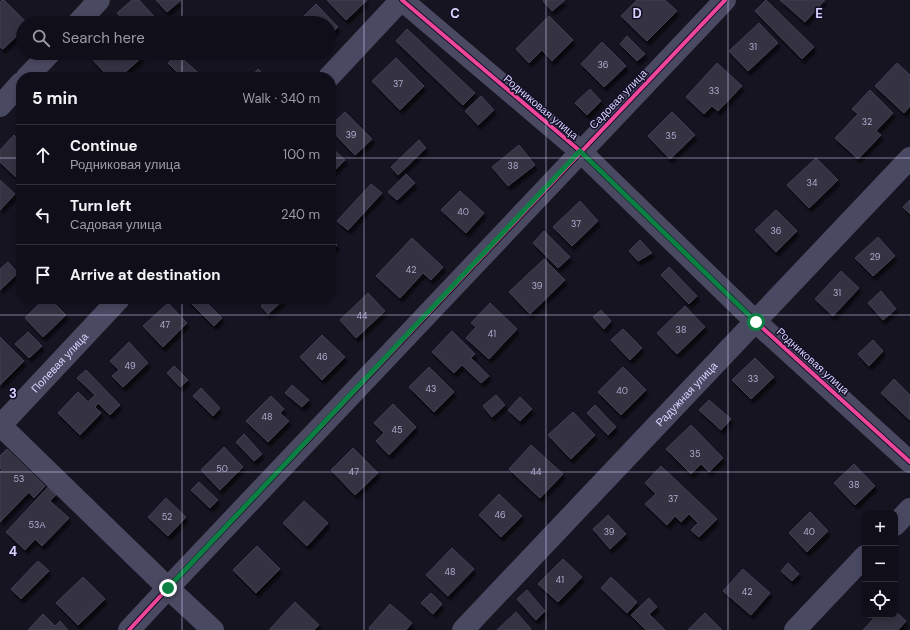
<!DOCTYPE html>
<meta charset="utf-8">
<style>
body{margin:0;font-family:"DM Sans",sans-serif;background:#1e1d26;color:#f1f3f6}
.controls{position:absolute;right:12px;bottom:12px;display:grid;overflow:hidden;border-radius:8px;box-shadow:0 2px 6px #0003}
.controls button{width:36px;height:36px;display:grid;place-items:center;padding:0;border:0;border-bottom:1px solid #302f38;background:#100f19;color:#f1f3f6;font:20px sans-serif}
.stop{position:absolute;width:12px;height:12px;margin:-9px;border:3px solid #0b8043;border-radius:50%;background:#fff}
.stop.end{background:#0b8043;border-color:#fff;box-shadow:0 1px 4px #0008}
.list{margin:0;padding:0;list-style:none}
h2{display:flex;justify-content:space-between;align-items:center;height:52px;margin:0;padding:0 16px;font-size:17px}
h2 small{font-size:13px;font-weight:400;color:#9c9ca2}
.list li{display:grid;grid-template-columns:26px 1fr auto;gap:12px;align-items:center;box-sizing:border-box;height:60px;padding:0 16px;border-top:1px solid #302f38}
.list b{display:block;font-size:15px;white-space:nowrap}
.list p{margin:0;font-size:13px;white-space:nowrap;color:#9c9ca2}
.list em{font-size:13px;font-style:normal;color:#9c9ca2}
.icon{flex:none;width:22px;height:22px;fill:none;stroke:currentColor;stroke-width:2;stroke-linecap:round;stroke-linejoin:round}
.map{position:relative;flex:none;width:910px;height:630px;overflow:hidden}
.search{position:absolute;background:#100f19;box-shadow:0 2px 6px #0003;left:16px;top:16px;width:320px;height:44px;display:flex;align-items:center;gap:10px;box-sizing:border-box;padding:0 14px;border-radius:22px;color:#9c9ca2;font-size:15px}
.panel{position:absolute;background:#100f19;box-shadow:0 2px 6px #0003;left:16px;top:72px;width:320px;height:232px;border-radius:16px}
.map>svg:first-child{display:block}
</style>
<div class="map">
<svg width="910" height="630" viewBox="0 0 910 630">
<defs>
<filter id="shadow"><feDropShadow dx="2.5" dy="4.5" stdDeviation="1" flood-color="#0009"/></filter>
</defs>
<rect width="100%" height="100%" fill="#161421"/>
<g fill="#343243" stroke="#433f54" filter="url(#shadow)">
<path d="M2,0h2l23,23h-4v7l-20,19 -3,-2v-44z"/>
<path d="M132,0h7l21,23h-34l-9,-10z"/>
<path d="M156,0h25l-14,12z"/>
<path d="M327,0h40l-21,20z"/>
<path d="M544,0h21l-13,11 -9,-10z"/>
<path d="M637,0h28l12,11 -30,30 -26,-25z"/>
<path d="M766,0l48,47 -12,12 -47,-48z"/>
<path d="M780,0h45l-20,22z"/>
<path d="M316,4l22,23 -9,9v-13h-32z"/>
<path d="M549,16l24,24 -21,21 -10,-11 -13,13 -13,-14z"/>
<path d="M759,23l19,20 -30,28 -19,-20z"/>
<path d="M407,29l68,64 -12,12 -67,-64z"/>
<path d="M627,36l18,18 -8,7 -17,-17z"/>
<path d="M602,42l24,24 -22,21 -23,-23z"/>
<path d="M98,53h40l4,4 -22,20h-11l-17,-18z"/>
<path d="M177,54l26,23h-21l-14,-14z"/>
<path d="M396,58l28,28 -24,24 -28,-29z"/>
<path d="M717,63l25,23 -24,25 -6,-5 -8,8 -18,-17z"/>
<path d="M897,63l13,12v31l-6,7 -29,-27z"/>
<path d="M258,69l8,8h-15z"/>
<path d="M590,89l11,12 -14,14 -12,-12z"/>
<path d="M870,90l23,23 -17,18 5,4 -23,24 -23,-21 23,-24 -6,-5z"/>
<path d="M481,96l13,14 -16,15 -13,-14z"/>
<path d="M345,112l27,27 -17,16 -24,-25v-5z"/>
<path d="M672,112l23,23 -25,24 -22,-23z"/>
<path d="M14,135l7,7v29l-5,6 -16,-15v-12z"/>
<path d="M419,140l7,8 -28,27 -7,-8z"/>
<path d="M519,145l16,20 -27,21 -16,-19z"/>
<path d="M331,147l14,13 -14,14z"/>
<path d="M816,158l22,22 -29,28 -22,-23z"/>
<path d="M406,174l9,9 -18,17 -9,-8z"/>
<path d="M0,180l15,14 -15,16z"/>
<path d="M371,184l11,9 -34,37 -11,-9z"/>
<path d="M460,191l24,22 -18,20 -25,-23z"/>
<path d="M910,200v14l-7,-7z"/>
<path d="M580,201l18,20 -26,25 -19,-19z"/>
<path d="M776,210l21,21 -21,21 -21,-22z"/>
<path d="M544,231l26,26 -12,11 -25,-25z"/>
<path d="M878,237l17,19 -22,20 -18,-18z"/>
<path d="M412,238l31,29 -12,13 -8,-7 -23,25 -24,-22z"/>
<path d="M331,239l6,6 -6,6z"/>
<path d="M640,240l12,13 -14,8 -9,-10z"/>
<path d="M544,259l21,21 -35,34 -21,-22z"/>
<path d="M8,262l10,11 -18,17v-21z"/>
<path d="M669,267l28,29 -8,8 -28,-29z"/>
<path d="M841,271l18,17 -26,28 -18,-17z"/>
<path d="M881,291l15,18 -13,11 -15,-17z"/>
<path d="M368,293l17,18 -29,27 -16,-18z"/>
<path d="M44,299h6l16,16 -23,22 -18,-19z"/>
<path d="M187,299h16l19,19 -8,8z"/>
<path d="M268,299h16l-16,15 -7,-8z"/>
<path d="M168,303l19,20 -24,24 -20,-21z"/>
<path d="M490,303l27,26 -28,30 -23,-21 10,-11 -5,-4z"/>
<path d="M685,306l20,21 -28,27 -20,-21z"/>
<path d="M601,310l10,11 -7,8 -11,-12z"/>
<path d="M623,329l19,19 -12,12 -19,-20z"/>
<path d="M452,331l23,23 -4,4 18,18 -8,7 -19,-18 -8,8 -22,-21z"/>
<path d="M28,332l14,14 -13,12 -14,-14z"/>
<path d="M322,335l23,22 -23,23 -22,-23z"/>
<path d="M0,337l24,24 -24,24z"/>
<path d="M873,340l10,11 -14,15 -11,-12z"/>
<path d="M129,342l19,21 -25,24 -11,-11 7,-6 -9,-9z"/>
<path d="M755,358l19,19 -23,22 -19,-19z"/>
<path d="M174,366l14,14 -8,7 -13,-14z"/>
<path d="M429,367l25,25 -20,20 -25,-25z"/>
<path d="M623,367l23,23 -25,25 -23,-23z"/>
<path d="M86,370l34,35 -10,10 -12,-12 -3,4 6,6 -21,22 -22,-22 20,-21 10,10 7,-7 -18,-17z"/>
<path d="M894,379l16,16v25l-29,-27z"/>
<path d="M292,385l17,15 -7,7 -17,-14z"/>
<path d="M201,388l19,20 -7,8 -20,-20z"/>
<path d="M496,395l9,10 -13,12 -9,-11z"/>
<path d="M271,396l13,13 -4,4 9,8 -21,21 -22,-21z"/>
<path d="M520,397l12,12 -12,12 -12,-11z"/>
<path d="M709,400l22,19 -10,11 -22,-20z"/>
<path d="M393,404l23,23 -27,28 -13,-14 8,-8 -10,-10z"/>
<path d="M595,405l21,22 -8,8 -21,-22z"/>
<path d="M573,412l22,23 -24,24 -23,-24z"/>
<path d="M691,425l32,33 -14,14 -8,-8 -10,10 -25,-25z"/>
<path d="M244,434l18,20 -8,7 -18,-19z"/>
<path d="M531,445l32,29 -23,24 -31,-29z"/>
<path d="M224,447l19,20 -23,23 -19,-20z"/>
<path d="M353,448l25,25 -23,22 -24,-25z"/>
<path d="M7,449l38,37 -11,12 -5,-6 -29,30v-50l2,-2 -2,-2v-12z"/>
<path d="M854,464l21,22 -20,19 -21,-22z"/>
<path d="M661,466l56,53 -18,18 -8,-7 7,-7 -9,-9 -8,8 -6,-6 -8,9 -22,-21 11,-10 -11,-11z"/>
<path d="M199,482l19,18 -8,8 -19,-18z"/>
<path d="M48,487l8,8 -6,6 19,17 -27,28 -7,-7 -10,11 -19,-18z"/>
<path d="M499,494l23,22 -21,21 -22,-22z"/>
<path d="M166,498l20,19 -18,19 -20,-19z"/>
<path d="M304,501l24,22 -21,23 -24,-23z"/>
<path d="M810,512l18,19 -21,21 -18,-19z"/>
<path d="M608,515l18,19 -16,15 -17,-20z"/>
<path d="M257,546l23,23 -24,24 -23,-23z"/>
<path d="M452,548l22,21 -26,27 -22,-21z"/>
<path d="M563,559l19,18 -24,25 -20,-18z"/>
<path d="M38,561l11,10 -28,28 -10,-10z"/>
<path d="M788,563l11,11 -7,7 -11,-10z"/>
<path d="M743,569l27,24 -19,22 -28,-24z"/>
<path d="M83,577l22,22 -27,26 -22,-22z"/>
<path d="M611,577l26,25 -10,11 -26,-25z"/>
<path d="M527,590l18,21 -9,9 -19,-21z"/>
<path d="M431,593l11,11 -9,10 -12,-11z"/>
<path d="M649,598l8,9 -8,7 16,16h-19l-15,-15z"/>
<path d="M295,602l24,23 -5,5h-45z"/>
<path d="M390,604l22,19 -6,7h-36l-1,-2z"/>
<path d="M895,611l11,10 -8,9h-35l14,-15h18z"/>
<path d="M516,612l15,17 -1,1h-33z"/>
<path d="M705,613l17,17h-34z"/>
<path d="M43,614l12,12 5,-5 8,9h-40z"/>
</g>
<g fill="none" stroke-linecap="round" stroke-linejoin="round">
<g stroke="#4a4962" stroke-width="22">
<path d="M402,0l178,151 176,171 154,140"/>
<path d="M78,23l21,-23"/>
<path d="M27,77l23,-24"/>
<path d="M329,77l72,-77"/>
<path d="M0,106l21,-23"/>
<path d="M0,425l168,163 45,42"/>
<path id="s1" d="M0,426l119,-127"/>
<path d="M895,525l15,-16"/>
<path d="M129,630l39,-42 557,-588"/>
<path id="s2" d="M463,630l447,-472"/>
<path d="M795,630l70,-74"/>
</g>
<g stroke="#130f26" stroke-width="6">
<g id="cycleway">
<path d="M402,0l178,151 176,171 154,140"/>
<path d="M129,630l39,-42 557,-588"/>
</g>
</g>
<use href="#cycleway" stroke="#ed469a" stroke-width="4"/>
</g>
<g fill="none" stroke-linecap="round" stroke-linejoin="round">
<path stroke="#0b8043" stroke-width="5" d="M168,588l412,-437 176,171"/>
</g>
<path fill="none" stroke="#d9d4ff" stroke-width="1" stroke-opacity="0.55" d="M182,0v23M364,0v630M546,0v630M728,0v630M182,53v24M0,158h21M331,158h579M182,299v331M0,315h910M0,472h910"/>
<g text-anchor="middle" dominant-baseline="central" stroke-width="3" stroke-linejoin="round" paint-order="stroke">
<g font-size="9" fill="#b0acd0">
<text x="753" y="47">31</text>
<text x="603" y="65">36</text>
<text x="398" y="84">37</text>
<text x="714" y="91">33</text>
<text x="867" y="122">32</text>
<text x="351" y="135">39</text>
<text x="671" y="136">35</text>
<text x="513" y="166">38</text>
<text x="812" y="183">34</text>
<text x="463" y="212">40</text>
<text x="576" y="224">37</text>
<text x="776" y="231">36</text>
<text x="875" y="257">29</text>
<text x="411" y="270">42</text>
<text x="537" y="286">39</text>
<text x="837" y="293">31</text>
<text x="362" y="316">44</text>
<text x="165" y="325">47</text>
<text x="681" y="330">38</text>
<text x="492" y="334">41</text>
<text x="322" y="357">46</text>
<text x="130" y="366">49</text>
<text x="753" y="379">33</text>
<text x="431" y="389">43</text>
<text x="622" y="391">40</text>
<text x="267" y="417">48</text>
<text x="397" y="430">45</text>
<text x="695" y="454">35</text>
<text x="222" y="469">50</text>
<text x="354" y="472">47</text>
<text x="536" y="472">44</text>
<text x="19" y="479">53</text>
<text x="854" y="485">38</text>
<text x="673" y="499">37</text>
<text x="500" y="515">46</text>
<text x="167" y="517">52</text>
<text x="37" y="525">53А</text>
<text x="609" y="532">39</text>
<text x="809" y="532">40</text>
<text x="450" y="572">48</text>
<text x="560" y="580">41</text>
<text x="747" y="592">42</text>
</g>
<g font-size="11" fill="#d9d4ff" stroke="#130f26">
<text transform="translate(618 99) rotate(-46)">Садовая улица</text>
<text transform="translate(541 107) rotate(40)">Родниковая улица</text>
<text transform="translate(813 361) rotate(42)">Родниковая улица</text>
<text stroke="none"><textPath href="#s1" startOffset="87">Полевая улица</textPath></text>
<text stroke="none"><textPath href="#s2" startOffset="325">Радужная улица</textPath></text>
</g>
</g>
<g font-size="13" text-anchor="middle" font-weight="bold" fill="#d9d4ff" stroke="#130f26" stroke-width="3" stroke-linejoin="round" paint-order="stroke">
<text x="455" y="18">C</text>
<text x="637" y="18">D</text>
<text x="819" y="18">E</text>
<text x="13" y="398">3</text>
<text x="13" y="556">4</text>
</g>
</svg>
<div class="controls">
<button>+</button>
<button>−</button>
<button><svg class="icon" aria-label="locate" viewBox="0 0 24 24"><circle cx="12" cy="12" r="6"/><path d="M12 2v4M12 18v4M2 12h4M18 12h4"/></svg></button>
</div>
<div class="stop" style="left:756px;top:322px"></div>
<div class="stop end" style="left:168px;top:588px"></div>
<div class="search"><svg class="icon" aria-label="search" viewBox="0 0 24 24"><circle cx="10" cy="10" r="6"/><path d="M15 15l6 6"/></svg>Search here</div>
<section class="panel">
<h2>5 min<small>Walk · 340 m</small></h2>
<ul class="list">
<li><svg class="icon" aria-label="ahead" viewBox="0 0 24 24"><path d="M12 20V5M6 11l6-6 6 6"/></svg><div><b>Continue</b><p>Родниковая улица</p></div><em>100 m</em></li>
<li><svg class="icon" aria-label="left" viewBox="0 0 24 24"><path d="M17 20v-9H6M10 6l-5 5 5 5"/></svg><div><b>Turn left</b><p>Садовая улица</p></div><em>240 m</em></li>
<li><svg class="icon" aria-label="arrive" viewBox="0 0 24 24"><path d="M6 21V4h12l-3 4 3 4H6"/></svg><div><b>Arrive at destination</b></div></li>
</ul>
</section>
</div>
